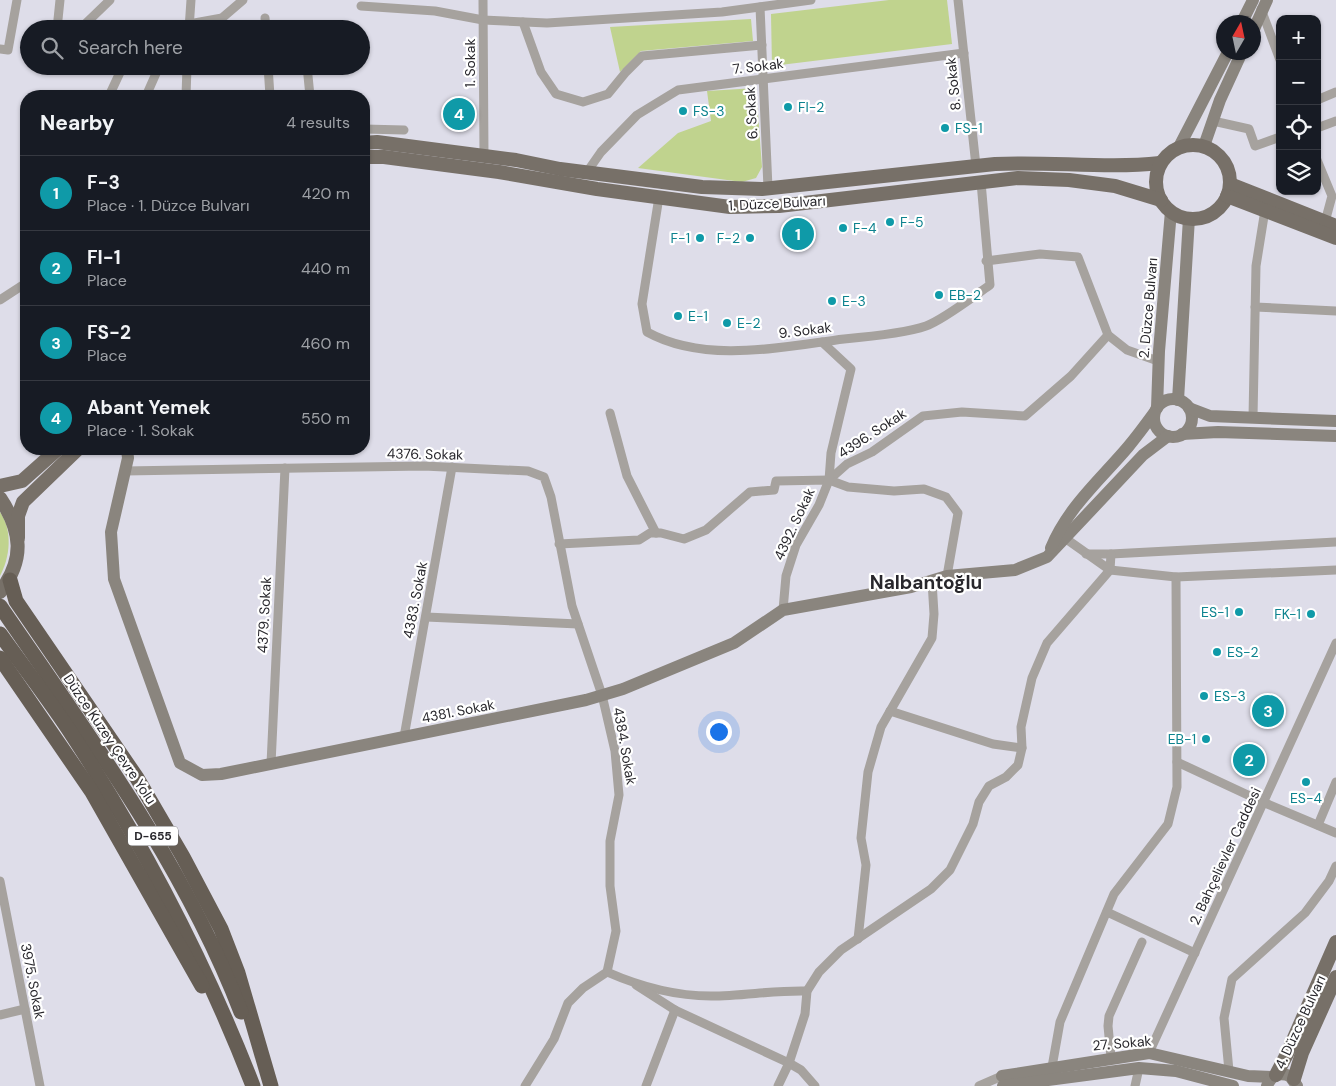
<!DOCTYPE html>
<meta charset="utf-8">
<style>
body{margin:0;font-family:"DM Sans",sans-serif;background:#20242c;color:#f1f3f6}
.controls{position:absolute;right:15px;top:15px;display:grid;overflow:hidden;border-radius:10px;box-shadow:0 1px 4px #0004}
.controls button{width:45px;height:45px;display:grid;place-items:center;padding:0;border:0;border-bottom:1px solid #363941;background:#171b24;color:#f1f3f6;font:25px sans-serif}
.compass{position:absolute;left:1216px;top:15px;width:45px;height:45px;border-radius:50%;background:#171b24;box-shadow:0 1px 4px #0004;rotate:9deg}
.you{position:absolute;left:718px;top:731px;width:18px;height:18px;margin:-12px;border:4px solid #fff;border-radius:50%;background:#1a73e8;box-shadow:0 0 0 8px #1a73e833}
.badge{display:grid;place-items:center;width:32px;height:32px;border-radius:50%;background:#7c3aed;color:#fff;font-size:16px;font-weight:700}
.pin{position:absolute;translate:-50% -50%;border:2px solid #fff;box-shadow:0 1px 5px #0006}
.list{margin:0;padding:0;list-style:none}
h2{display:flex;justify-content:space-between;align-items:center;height:65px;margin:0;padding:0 20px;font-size:21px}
h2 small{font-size:16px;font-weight:400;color:#9ea1a6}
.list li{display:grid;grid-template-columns:32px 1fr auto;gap:15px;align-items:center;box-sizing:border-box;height:75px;padding:0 20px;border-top:1px solid #363941}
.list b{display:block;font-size:19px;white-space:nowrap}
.list p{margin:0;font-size:16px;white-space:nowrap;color:#9ea1a6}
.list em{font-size:16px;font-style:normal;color:#9ea1a6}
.icon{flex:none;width:28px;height:28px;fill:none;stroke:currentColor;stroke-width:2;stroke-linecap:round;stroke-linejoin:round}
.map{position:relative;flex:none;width:1336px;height:1086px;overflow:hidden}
.search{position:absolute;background:#171b24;box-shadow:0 1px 4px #0004;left:20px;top:20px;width:350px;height:55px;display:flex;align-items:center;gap:12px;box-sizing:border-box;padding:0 18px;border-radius:28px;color:#9ea1a6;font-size:19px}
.panel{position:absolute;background:#171b24;box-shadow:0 1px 4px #0004;left:20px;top:90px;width:350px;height:365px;border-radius:20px}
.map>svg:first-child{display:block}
</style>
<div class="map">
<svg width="1336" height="1086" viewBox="0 0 1336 1086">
<rect width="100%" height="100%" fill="#dedde9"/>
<g fill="#c0d38e">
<path d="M889,0h58l5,44 -180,22 -1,-52z"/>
<path d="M751,19l2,22 -112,10 -21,21 -10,-45z"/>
<path d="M756,88l6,79 -6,11 -14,4 -104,-14 40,-35 33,-12 -4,-30z"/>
<path d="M0,512c13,19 10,45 0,64z"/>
</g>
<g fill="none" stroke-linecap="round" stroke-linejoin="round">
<g stroke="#a6a29e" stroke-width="9">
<path d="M483,0l1,155"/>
<path d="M958,0l18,166"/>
<path d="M361,6l74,5 48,9 64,3 175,-11 89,-12"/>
<path d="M760,7l8,181"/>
<path d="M1261,9l19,51"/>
<path d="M265,18l1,11"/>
<path d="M523,22l18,50 15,22 27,8 25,-8 18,-22 16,-16 120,-11"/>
<path d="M189,24l33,-6 21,-18"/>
<path d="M57,29l3,-29"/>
<path d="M80,29l30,-29"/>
<path d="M189,29l2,-29"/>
<path d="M0,49l8,1 9,-50"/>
<path d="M129,66l58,5"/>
<path d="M268,66l2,30"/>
<path d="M307,66l3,30"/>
<path d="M109,96l14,-30"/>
<path d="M146,96l12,-27"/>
<path d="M186,96l1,-29"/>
<path d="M1317,100l19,-8"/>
<path d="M1213,121l36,8 6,17 25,-9"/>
<path d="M1317,128l19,-7"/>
<path d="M364,129l40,1"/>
<path d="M1317,160l15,36 -7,26"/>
<path d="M587,172l14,-20 36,-37 41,-25 286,-37"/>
<path d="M659,197l-17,107 5,28c58,32 134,15 197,7 22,-2 62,-6 82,-13 17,-6 48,-30 64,-41l-9,-103"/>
<path d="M986,261l54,-7 38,3 30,78 19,15 31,11"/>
<path d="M0,300l26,-17"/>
<path d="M1255,307l81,4"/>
<path d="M610,413l17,63 29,57"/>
<path d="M1253,417l3,-151 9,-56"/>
<path d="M125,471l299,-5 104,5 16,6 7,20 21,109 30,89 13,56 4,44 -9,46v45l6,45 -9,41 -24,16 -15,15 -14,36 -29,47"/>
<path d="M829,480l18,-16 25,-12 51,-36 39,-4 63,4 46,-40 37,-41"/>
<path d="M1062,536l48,34 66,7 160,-7"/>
<path d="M559,544l80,-4 11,-7h11l23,6 22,-9 44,-38 24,-2 2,-9 53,-1 19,7 46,4 30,-2 22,8 12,16 -11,63"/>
<path d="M1086,554h25l225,-12"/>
<path d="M783,610l3,-34 10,-31 23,-40 10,-25 2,-27 20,-84 -29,-27"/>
<path d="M426,617l152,7"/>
<path d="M890,711l103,33 29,4"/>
<path d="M404,737l48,-270"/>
<path d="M1177,762l88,41 71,30"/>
<path d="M271,764l14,-296"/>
<path d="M1318,825l18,-43"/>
<path d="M0,881l40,205"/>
<path d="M1107,912l88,41"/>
<path d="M858,939l8,-74 -5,-27 7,-66 13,-45 51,-89 2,-24 -2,-33"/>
<path d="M607,972c32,14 68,24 104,24 32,0 64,-6 96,-5"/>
<path d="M636,985l39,25 114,53 12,7 14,16"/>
<path d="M0,1015l25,-6"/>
<path d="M1149,1053l187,-410"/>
<path d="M1111,1057l-3,-31 1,-10 33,-74"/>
<path d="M1052,1067l8,-45 54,-128 54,-70 9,-37 -1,-210"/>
<path d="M1229,1071l-5,-53 8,-39 73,-66 24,-32 7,-15"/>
<path d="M646,1086l29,-76"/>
<path d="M778,1086l11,-23 16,-49 2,-23 12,-19 22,-22 90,-61 19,-19 23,-46 6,-22 10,-16 17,-9 12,-12 4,-17 -1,-21 11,-49 15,-35 63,-73 1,-16"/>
<path d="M979,1086l23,-10"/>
<path d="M1135,1086l4,-18"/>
</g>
<g stroke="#8a857e" stroke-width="12">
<path d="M1242,22l11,-22"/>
<path d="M1254,29l13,-29"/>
<path d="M1204,146l16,-46 22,-48"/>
<path d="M1179,147l49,-95"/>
<circle cx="1173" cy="418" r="19"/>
<path d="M1178,400l11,-182"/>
<path d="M1157,408l2,-57 12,-140"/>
<path d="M1189,408l21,8 126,5"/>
<path d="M1182,434l36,-2 118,4"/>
<path d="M127,449l1,9 -17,74 3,47 66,184 22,12 19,-1 365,-74 37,-11 111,-46 49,-33 128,-23 36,-11 68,-6 32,-13 96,-102 25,-19"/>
<path d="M1051,548c17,-41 49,-68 77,-101 9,-11 18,-23 26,-34"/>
<path d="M1002,1076l147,-23 99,23 25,1"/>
<path d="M1003,1086l136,-18 37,3 57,15"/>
<path d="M1267,1086c4,-11 12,-14 23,-10l7,10"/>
</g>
<g stroke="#777068" stroke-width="14">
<path d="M364,143l13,-1 139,18 44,9 142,18 60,2 233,-25c55,-3 110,5 165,-1"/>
<circle cx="1193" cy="182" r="37"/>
<path d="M364,157h20l115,15 98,17 133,18 49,-1 239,-28 51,2 46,6 46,14"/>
<path d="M1230,184l106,42"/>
<path d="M1227,196l109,42"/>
<path d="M0,486l22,-5 36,-32"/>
<path d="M0,498c22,33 25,61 0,94"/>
<path d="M18,538v-22l5,-14 55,-53"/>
<path d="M1276,1075l11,-21 49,-112"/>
<path d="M1294,1079l8,-26 34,-76"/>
</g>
<g stroke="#665e55" stroke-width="15">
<path d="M10,580l6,21 121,177 46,79 38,72 17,44 33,113"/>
<path d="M0,606c89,130 184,258 241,406"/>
<path d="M0,634c23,32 47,63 69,96 74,113 135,230 184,356"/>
<path d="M0,658l92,134 110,194"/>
</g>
</g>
<g fill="#0f9aa8" stroke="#fff" stroke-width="2">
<circle cx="788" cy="107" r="5"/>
<circle cx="683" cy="111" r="5"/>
<circle cx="945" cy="128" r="5"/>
<circle cx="890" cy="222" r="5"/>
<circle cx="843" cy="228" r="5"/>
<circle cx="700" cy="238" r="5"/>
<circle cx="750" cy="238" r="5"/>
<circle cx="939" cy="295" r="5"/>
<circle cx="832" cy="301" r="5"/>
<circle cx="678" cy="316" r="5"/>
<circle cx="727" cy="323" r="5"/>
<circle cx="1239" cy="612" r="5"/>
<circle cx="1311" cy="614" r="5"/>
<circle cx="1217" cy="652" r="5"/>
<circle cx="1204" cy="696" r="5"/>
<circle cx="1206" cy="739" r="5"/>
<circle cx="1306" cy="782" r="5"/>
</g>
<g text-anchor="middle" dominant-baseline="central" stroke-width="4.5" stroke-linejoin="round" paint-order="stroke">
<rect fill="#fff" stroke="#68686b" stroke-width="1" x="128" y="826.5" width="50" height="19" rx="4"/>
<g font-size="12" font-weight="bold" fill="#28272c">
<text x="153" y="836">D-655</text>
</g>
<g font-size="14" fill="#28272c" stroke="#fff">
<text transform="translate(470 63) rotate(-90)">1. Sokak</text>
<text transform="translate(758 66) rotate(-7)">7. Sokak</text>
<text transform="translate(953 84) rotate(-96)">8. Sokak</text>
<text transform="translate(751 113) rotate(-93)">6. Sokak</text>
<text transform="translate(777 203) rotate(-3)">1. Düzce Bulvarı</text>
<text transform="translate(1148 308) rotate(-85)">2. Düzce Bulvarı</text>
<text transform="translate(805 330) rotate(-7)">9. Sokak</text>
<text transform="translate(872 433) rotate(-33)">4396. Sokak</text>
<text transform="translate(425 454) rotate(1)">4376. Sokak</text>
<text transform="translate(794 524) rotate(-65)">4392. Sokak</text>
<text transform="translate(415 600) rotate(-79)">4383. Sokak</text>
<text transform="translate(264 615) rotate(-87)">4379. Sokak</text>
<text transform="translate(458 711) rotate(-11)">4381. Sokak</text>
<text transform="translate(110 739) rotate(56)">Düzce Kuzey Çevre Yolu</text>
<text transform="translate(625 746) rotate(80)">4384. Sokak</text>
<text transform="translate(1225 856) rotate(-65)">2. Bahçelievler Caddesi</text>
<text transform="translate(33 981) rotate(79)">3975. Sokak</text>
<text transform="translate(1300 1022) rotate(-65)">4. Düzce Bulvarı</text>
<text transform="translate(1122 1043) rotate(-5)">27. Sokak</text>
</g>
<g font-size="14" fill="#0d838f" stroke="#fff" text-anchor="start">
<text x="798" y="107">FI-2</text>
<text x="693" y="111">FS-3</text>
<text x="955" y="128">FS-1</text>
<text x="900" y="222">F-5</text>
<text x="853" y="228">F-4</text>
<text x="690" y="238" text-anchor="end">F-1</text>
<text x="740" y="238" text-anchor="end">F-2</text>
<text x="949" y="295">EB-2</text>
<text x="842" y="301">E-3</text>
<text x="688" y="316">E-1</text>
<text x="737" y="323">E-2</text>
<text x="1229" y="612" text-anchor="end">ES-1</text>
<text x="1301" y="614" text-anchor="end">FK-1</text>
<text x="1227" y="652">ES-2</text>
<text x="1214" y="696">ES-3</text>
<text x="1196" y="739" text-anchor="end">EB-1</text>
<text x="1306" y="798" text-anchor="middle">ES-4</text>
</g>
<g font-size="19" font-weight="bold" fill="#28272c" stroke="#fff">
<text x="926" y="582">Nalbantoğlu</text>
</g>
</g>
</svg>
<div class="controls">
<button>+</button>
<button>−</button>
<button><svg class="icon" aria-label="locate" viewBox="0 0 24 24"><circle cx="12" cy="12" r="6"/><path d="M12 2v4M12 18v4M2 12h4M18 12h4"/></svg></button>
<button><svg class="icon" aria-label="layers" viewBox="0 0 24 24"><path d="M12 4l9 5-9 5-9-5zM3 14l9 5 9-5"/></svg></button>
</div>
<svg class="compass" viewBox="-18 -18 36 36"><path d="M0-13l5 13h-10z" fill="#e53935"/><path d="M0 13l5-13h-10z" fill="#9ea1a6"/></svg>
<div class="you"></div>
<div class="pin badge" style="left:798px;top:234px;background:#0f9aa8">1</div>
<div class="pin badge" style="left:1249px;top:760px;background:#0f9aa8">2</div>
<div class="pin badge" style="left:1268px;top:711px;background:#0f9aa8">3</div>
<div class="pin badge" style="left:459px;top:114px;background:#0f9aa8">4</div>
<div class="search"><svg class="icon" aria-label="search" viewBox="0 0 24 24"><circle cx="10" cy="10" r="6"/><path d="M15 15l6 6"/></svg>Search here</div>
<section class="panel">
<h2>Nearby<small>4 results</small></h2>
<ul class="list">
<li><span class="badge" style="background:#0f9aa8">1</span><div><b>F-3</b><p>Place · 1. Düzce Bulvarı</p></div><em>420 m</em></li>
<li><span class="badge" style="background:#0f9aa8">2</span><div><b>FI-1</b><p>Place</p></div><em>440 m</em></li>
<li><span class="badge" style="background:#0f9aa8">3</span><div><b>FS-2</b><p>Place</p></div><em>460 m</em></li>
<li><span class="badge" style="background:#0f9aa8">4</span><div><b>Abant Yemek</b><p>Place · 1. Sokak</p></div><em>550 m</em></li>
</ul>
</section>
</div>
